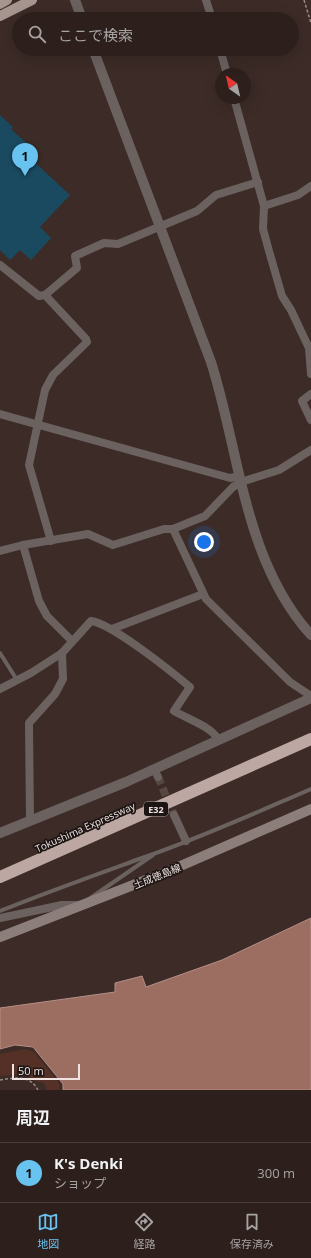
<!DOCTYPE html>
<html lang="ja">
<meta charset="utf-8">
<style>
body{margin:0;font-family:"Open Sans","Noto Sans JP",sans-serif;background:#392d29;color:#f1f3f6}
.compass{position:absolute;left:215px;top:68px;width:36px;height:36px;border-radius:50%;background:#2d201c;box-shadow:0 4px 16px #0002;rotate:326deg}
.scale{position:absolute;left:12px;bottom:10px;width:68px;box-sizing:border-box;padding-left:4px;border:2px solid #eee3e0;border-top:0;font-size:11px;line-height:14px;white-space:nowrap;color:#eee3e0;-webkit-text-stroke:3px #1d1513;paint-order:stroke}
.you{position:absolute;left:204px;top:542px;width:14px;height:14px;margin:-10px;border:3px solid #fff;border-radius:50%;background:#1a73e8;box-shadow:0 0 0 6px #1a73e833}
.badge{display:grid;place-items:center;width:26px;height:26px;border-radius:50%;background:#69c3f1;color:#111;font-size:13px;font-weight:700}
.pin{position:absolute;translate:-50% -33px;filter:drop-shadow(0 1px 2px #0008)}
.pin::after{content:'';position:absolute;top:21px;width:14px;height:12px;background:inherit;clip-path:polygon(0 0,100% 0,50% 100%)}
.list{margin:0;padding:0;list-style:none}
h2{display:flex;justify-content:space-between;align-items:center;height:52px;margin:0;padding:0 16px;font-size:17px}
h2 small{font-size:13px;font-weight:400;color:#a7a3a3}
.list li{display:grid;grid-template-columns:26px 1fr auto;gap:12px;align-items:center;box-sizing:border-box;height:60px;padding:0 16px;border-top:1px solid #483e3b}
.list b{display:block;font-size:15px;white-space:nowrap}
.list p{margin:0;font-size:13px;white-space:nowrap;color:#a7a3a3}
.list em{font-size:13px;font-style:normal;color:#a7a3a3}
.icon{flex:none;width:22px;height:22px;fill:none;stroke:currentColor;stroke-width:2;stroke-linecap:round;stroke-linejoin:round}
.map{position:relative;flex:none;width:311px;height:1090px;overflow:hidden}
.search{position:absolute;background:#2d201c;box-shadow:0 4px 16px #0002;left:12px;right:12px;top:12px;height:44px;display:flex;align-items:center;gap:10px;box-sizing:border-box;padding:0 14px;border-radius:22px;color:#a7a3a3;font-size:15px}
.sheet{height:112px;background:#2d201c}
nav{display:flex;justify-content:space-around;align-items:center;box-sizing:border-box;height:56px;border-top:1px solid #483e3b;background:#2d201c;font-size:11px;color:#a7a3a3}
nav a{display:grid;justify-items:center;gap:2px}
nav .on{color:#69c3f1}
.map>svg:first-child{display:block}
</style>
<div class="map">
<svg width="311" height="1090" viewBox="0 0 311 1090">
<rect width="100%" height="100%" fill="#3c2b26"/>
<path fill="#543027" d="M25,1049l9,3 25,31 1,7h-14v-4l-4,-4h-5l-12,-8 -25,2v-22z"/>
<path fill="#9c6d61" stroke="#b59087" d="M311,918v172h-248v-6l-30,-37 -18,-2 -15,4v-41l115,-16v-9l27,-7 4,11 76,-27z"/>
<path fill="#1a4a60" d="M0,115l13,12 -2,2 25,23 -6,6 40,37 -30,32 11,11 -20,22 -11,-10 -10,10 -10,-10z"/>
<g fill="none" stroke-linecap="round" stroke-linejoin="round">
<path stroke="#574742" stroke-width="8" stroke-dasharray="8 4" stroke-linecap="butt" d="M158,777l16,38"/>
<g stroke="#998b87" stroke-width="1.5" stroke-dasharray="3 2" stroke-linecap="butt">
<path d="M304,0l7,23"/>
<path d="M0,1080c15,-2 29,-6 38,10"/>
</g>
<g stroke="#6b6260" stroke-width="4">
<path d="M0,653l17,27"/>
<path d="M89,899l64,-44"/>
<path d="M0,911c47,-19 95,-36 142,-53 58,-20 113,-45 169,-69"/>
</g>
<g stroke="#6b6260" stroke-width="8">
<path d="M206,0l6,19"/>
<path d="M220,49l7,25"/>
<path d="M234,98l30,108 -1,23 6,22 13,45 9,14 18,38 2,26"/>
<path d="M264,206l34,-11 13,-9"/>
<path d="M0,265l39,31 6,-1 32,-27 -2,-12 29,-13 14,1 79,-33 19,-16 42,-13"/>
<path d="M45,295l41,44 1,3 -34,33 -8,15 -16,75 22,76"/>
<path d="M311,394l-9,7 9,19"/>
<path d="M0,414l230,64 10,-2"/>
<path d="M173,529l33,70 84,83 21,14"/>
<path d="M23,545l16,56 8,15 25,25"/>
<path d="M0,551l23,-6 65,-11 25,11 51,-16h9l32,-13 28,-29 8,-5 38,-12 32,-20"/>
<path d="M112,629l91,-35"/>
<path d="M0,689l31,-16 31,-20 29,-32c20,2 81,51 99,66l-16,24c14,8 36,15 44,28"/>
<path d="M154,769l4,8"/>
<path d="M174,815l12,26"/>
<path d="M30,821l-1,-98 26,-29 8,-15 -1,-26"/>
<path d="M0,918l62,-13h16"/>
</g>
<g stroke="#6b6260" stroke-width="10">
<path d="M75,0l7,19"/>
<path d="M93,49l118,313c29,91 33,199 100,273"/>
<path d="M0,833l126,-51 185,-84"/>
</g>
<path stroke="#8c7e7b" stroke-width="10" d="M0,937l169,-66 142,-62"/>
<g stroke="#a6948f" stroke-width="10">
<path d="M0,4l7,-4"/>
<path d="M0,16l32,-16"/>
</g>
<path stroke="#bda7a2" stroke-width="12" d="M0,877l311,-138"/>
</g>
<g text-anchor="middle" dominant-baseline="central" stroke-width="3.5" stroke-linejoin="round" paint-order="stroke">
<rect fill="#1d1513" stroke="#afa5a2" stroke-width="1" x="144" y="802" width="24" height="14" rx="3"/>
<g font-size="9" font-weight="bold" fill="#eee3e0">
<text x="156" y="809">E32</text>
</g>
<g font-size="10" fill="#eee3e0" stroke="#1d1513">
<text transform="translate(85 827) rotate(-24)">Tokushima Expressway</text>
<text transform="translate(157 876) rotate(-22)">土成徳島線</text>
</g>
</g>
</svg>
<svg class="compass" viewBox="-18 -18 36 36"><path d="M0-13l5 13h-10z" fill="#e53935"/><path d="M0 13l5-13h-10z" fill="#a7a3a3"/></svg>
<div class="scale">50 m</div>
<div class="you"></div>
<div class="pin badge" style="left:25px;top:176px">1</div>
<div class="search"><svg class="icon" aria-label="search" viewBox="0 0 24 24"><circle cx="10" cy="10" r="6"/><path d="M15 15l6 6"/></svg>ここで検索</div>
</div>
<section class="sheet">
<h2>周辺<small></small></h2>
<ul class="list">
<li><span class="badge">1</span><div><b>K's Denki</b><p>ショップ</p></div><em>300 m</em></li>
</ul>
</section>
<nav>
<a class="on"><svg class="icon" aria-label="map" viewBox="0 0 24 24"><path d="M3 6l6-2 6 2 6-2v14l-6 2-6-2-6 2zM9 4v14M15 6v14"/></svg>地図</a>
<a><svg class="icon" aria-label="directions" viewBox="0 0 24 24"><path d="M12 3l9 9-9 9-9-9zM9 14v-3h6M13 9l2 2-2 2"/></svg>経路</a>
<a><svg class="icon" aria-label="saved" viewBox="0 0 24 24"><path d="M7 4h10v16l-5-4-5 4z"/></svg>保存済み</a>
</nav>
